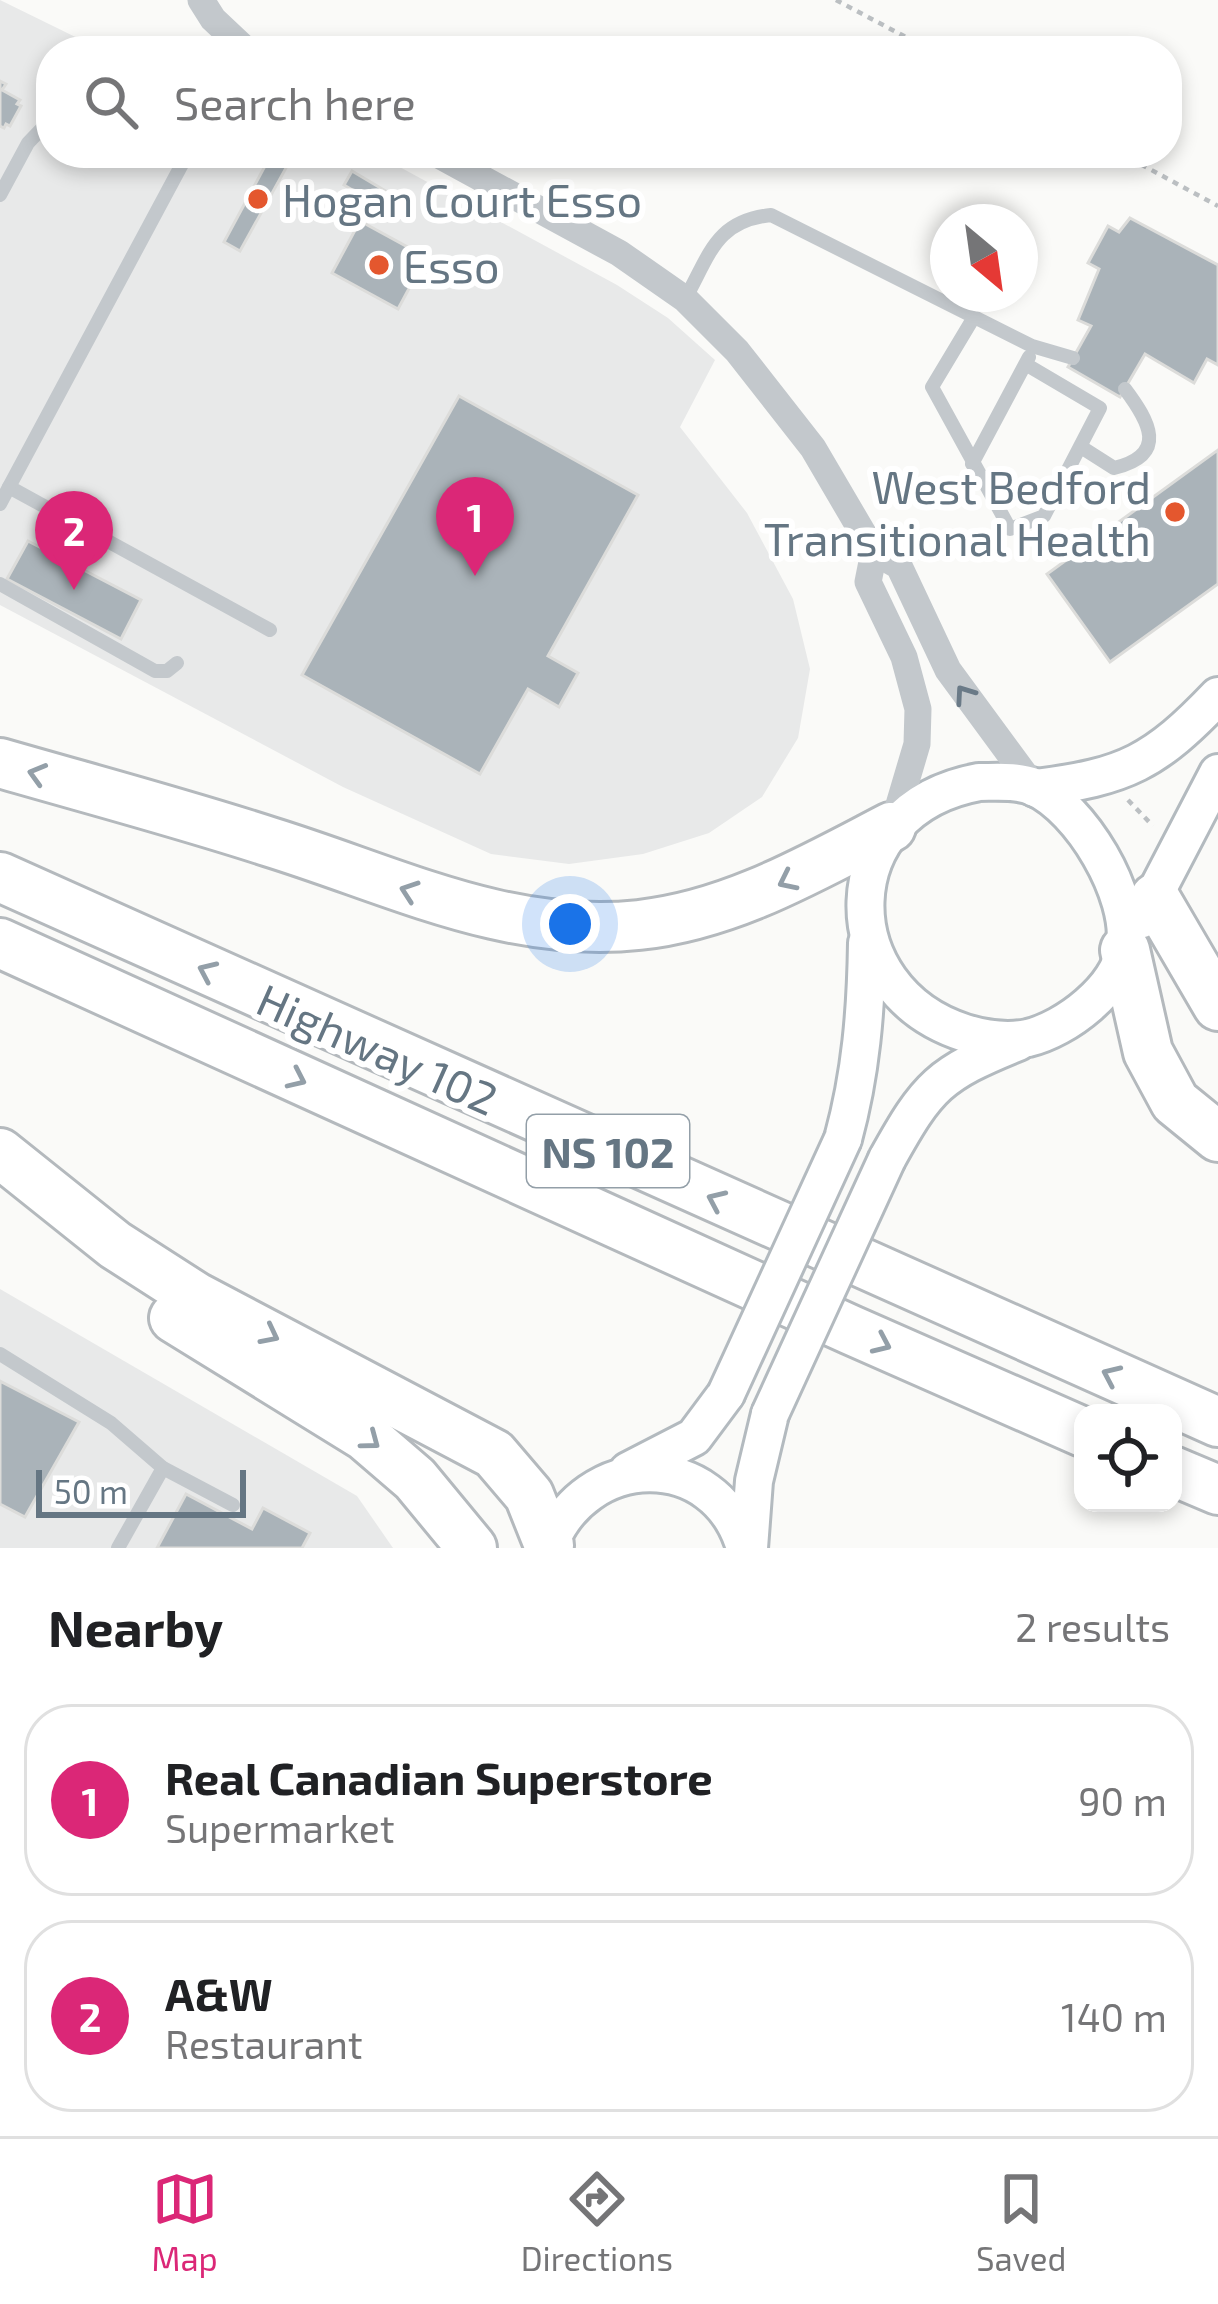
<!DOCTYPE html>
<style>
body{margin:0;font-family:"Exo 2",sans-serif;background:#f6f6f6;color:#202124}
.controls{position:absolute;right:36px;bottom:36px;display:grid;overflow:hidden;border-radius:24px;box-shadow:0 6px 18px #0003}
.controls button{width:108px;height:108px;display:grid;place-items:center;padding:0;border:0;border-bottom:3px solid #e0e0e0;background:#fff;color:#202124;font:60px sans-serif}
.compass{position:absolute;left:930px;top:204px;width:108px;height:108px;border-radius:50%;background:#fff;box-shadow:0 6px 18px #0003;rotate:151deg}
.scale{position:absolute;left:36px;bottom:30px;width:210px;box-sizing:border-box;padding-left:12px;border:6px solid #657683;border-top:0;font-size:33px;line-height:42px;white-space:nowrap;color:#657683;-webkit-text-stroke:9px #fff;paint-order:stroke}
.you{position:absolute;left:570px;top:924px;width:42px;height:42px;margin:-30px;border:9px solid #fff;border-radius:50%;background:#1a73e8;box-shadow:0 0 0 18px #1a73e833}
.badge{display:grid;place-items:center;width:78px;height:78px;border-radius:50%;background:#db2777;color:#fff;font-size:39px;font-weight:700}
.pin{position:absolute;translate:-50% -99px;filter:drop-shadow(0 3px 6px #0008)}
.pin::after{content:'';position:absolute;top:63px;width:42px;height:36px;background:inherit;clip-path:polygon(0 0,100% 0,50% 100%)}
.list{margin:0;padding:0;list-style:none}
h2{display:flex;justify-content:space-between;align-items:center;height:156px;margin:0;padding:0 48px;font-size:51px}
h2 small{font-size:39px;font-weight:400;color:#757577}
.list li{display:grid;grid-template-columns:78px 1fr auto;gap:36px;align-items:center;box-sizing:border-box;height:192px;margin:0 24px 24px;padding:0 24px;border:3px solid #e0e0e0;border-radius:48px}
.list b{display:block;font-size:45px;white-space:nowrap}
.list p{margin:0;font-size:39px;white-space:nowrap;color:#757577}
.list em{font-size:39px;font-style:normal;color:#757577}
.icon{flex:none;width:66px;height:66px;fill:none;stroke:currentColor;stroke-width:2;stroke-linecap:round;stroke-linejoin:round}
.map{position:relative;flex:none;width:1218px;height:1548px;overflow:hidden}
.search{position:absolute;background:#fff;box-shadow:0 6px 18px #0003;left:36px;right:36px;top:36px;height:132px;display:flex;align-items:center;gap:30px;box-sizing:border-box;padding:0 42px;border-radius:48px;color:#757577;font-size:45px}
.sheet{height:588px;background:#fff}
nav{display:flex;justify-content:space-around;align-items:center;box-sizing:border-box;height:168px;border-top:3px solid #e0e0e0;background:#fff;font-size:33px;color:#757577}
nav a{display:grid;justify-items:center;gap:6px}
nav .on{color:#db2777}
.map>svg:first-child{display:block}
</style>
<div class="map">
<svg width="1218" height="1548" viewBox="0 0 1218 1548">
<rect width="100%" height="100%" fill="#fafaf8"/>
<g fill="#e8e9e9">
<path d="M0,0l104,51h-53v102h323l243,132 51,33 47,42 -35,67 67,86 46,86 17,70 -12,69 -36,59 -53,36 -66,21 -74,10 -78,-10 -148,-67 -343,-182z"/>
<path d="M0,1289l357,207 36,52h-393z"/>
</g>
<g fill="#aab3b9" stroke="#dcdcda" stroke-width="3">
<path d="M0,81l6,3 -4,6 18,10 -3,4 4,2 -11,20 -4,-2 -2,4 -4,-2z"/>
<path d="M272,153l19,6 -51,92 -16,-9z"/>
<path d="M352,171l42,25 -8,14 -42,-25z"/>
<path d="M1130,218l88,47v100l-11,-6 -13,24 -49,-29 -25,43 -52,-30 23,-41 -13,-6 21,-51 -11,-6 20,-37 11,6z"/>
<path d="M360,221l66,36 -28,52 -66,-36z"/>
<path d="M459,396l179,99 -90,161 30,17 -19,34 -31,-18 -48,85 -178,-99z"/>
<path d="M1218,450v134l-108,78 -63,-88z"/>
<path d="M28,541l113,59 -20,39 -114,-60z"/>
<path d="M0,1381l79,41 -54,95 -25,-13z"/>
<path d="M186,1494l66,35 11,-21 47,25 -8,15h-145z"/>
</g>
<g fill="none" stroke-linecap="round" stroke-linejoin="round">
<g stroke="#b3babf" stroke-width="42">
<g id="secondary">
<path d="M979,782c17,0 38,-2 55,5 47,21 99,108 91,160 -6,42 -59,82 -97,91 -20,4 -43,1 -63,-5 -135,-43 -135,-224 14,-251z"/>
<path d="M1035,788c91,-11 120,-26 183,-92"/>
<path d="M1142,919l76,-146"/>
<path d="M843,1139c18,-66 23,-128 24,-196"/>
<path d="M887,1159c41,-74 52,-85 131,-117"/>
<path d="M628,1471l66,-34 32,-43"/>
<path d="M548,1548c36,-98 168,-101 197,0"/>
<path d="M749,1548l5,-67 16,-67"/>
</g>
</g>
<g stroke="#b4b9bd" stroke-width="54">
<g id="motorway">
<path d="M0,763c90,26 181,50 270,79 123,38 237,97 369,83 92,-10 171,-56 252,-98"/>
<path d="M0,877l1218,545"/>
<path d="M1155,898l63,108"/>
<path d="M0,943l851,387 232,102"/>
<path d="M1125,950l23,102 27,50 43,35"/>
<path d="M0,1153l115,92 81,52 298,157 35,41 20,50"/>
<path d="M174,1318l191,118 50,43 57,69"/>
<path d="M1173,1471l45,19"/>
</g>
</g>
<g stroke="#bbbfc2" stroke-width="4.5" stroke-dasharray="6 6" stroke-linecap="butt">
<path d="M836,0l96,51"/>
<path d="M1120,153l98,53"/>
<path d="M1128,800l25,26"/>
</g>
<g stroke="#c3c8cc" stroke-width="14">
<path d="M165,153l17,9"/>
<path d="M188,153l-179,334 261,143"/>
<path d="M0,195l28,-52 23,-24"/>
<path d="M685,299c25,-44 30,-78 86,-84l261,131 41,12"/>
<path d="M974,317l-42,70 78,142 34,-13 56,-108 -73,-43"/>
<path d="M1081,447l33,21c55,-13 35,-47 11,-79"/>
<path d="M972,464l57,-107"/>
<path d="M0,504l9,-17"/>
<path d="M0,584l155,87h12l10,-8"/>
<path d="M0,1354l111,69 52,45 70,37"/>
<path d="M118,1548l45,-80"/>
</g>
<g stroke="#c3c8cc" stroke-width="27">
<path d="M201,0l12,19 34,32"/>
<path d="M435,153l184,100 66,46 52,52 76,97 61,104 25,14 49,104 86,117"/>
<path d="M874,552l-6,30 36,75 14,52 -1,35 -24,81"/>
</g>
<use href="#secondary" stroke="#fff" stroke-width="36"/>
<use href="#motorway" stroke="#fff" stroke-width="48"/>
<g stroke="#b3babf" stroke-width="42" stroke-linecap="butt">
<g id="secondary-bridge">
<path d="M726,1394l117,-255"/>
<path d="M770,1414l117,-255"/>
</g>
</g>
<use href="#secondary-bridge" stroke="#fff" stroke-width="36"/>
</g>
<defs><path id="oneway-chevron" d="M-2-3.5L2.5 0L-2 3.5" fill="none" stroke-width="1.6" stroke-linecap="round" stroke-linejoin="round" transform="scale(3)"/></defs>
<use stroke="#6a7a87" href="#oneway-chevron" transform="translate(964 694) rotate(-125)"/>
<g stroke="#939fa8">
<use href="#oneway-chevron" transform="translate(37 774) rotate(-164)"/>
<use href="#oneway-chevron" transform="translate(787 881) rotate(154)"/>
<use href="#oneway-chevron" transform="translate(409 891) rotate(-161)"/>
<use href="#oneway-chevron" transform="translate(207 971) rotate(-156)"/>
<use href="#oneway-chevron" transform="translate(297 1079) rotate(25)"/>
<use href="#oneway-chevron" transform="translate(716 1200) rotate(-156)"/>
<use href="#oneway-chevron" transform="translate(270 1335) rotate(27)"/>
<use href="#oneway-chevron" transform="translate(882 1344) rotate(24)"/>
<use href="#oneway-chevron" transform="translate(1111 1375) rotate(-156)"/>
<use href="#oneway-chevron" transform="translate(371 1441) rotate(37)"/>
</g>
<g fill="#e4572e" stroke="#fff" stroke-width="4.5">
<circle cx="258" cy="199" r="12"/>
<circle cx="379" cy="265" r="12"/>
<circle cx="1175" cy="512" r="12"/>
</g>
<g text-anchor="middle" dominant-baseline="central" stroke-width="12" stroke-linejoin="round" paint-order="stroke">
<rect fill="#fff" stroke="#939fa8" stroke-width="3" x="527" y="1115" width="162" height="72" rx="9"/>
<g font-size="42" font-weight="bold" fill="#657683">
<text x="608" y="1151">NS 102</text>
</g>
<g font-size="45" fill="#657683" stroke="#fff" text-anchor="start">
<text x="282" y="199">Hogan Court Esso</text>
<text x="403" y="265">Esso</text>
<text x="1151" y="486" text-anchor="end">West Bedford<tspan x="1151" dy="52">Transitional Health</tspan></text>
</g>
<g font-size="45" fill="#657683" stroke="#fff">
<text transform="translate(378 1048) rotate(24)">Highway 102</text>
</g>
</g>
</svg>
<div class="controls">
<button><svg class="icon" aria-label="locate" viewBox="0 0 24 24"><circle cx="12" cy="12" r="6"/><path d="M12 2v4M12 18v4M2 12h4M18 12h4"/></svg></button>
</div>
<svg class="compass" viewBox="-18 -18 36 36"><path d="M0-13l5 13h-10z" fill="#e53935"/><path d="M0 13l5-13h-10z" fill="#757577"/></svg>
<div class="scale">50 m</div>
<div class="you"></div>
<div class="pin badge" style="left:475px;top:576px">1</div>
<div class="pin badge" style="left:74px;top:590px">2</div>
<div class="search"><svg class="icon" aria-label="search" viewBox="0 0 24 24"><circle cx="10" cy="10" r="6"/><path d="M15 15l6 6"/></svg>Search here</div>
</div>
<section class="sheet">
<h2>Nearby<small>2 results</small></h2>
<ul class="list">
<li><span class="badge">1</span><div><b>Real Canadian Superstore</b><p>Supermarket</p></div><em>90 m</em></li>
<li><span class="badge">2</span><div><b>A&amp;W</b><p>Restaurant</p></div><em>140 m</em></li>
</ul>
</section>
<nav>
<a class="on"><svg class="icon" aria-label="map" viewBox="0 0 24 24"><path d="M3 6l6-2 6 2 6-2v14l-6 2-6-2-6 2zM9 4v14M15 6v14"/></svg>Map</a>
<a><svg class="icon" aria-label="directions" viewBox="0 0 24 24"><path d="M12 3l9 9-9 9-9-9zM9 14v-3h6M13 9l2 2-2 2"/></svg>Directions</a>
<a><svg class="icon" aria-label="saved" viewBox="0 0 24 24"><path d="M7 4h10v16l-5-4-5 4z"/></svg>Saved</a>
</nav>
